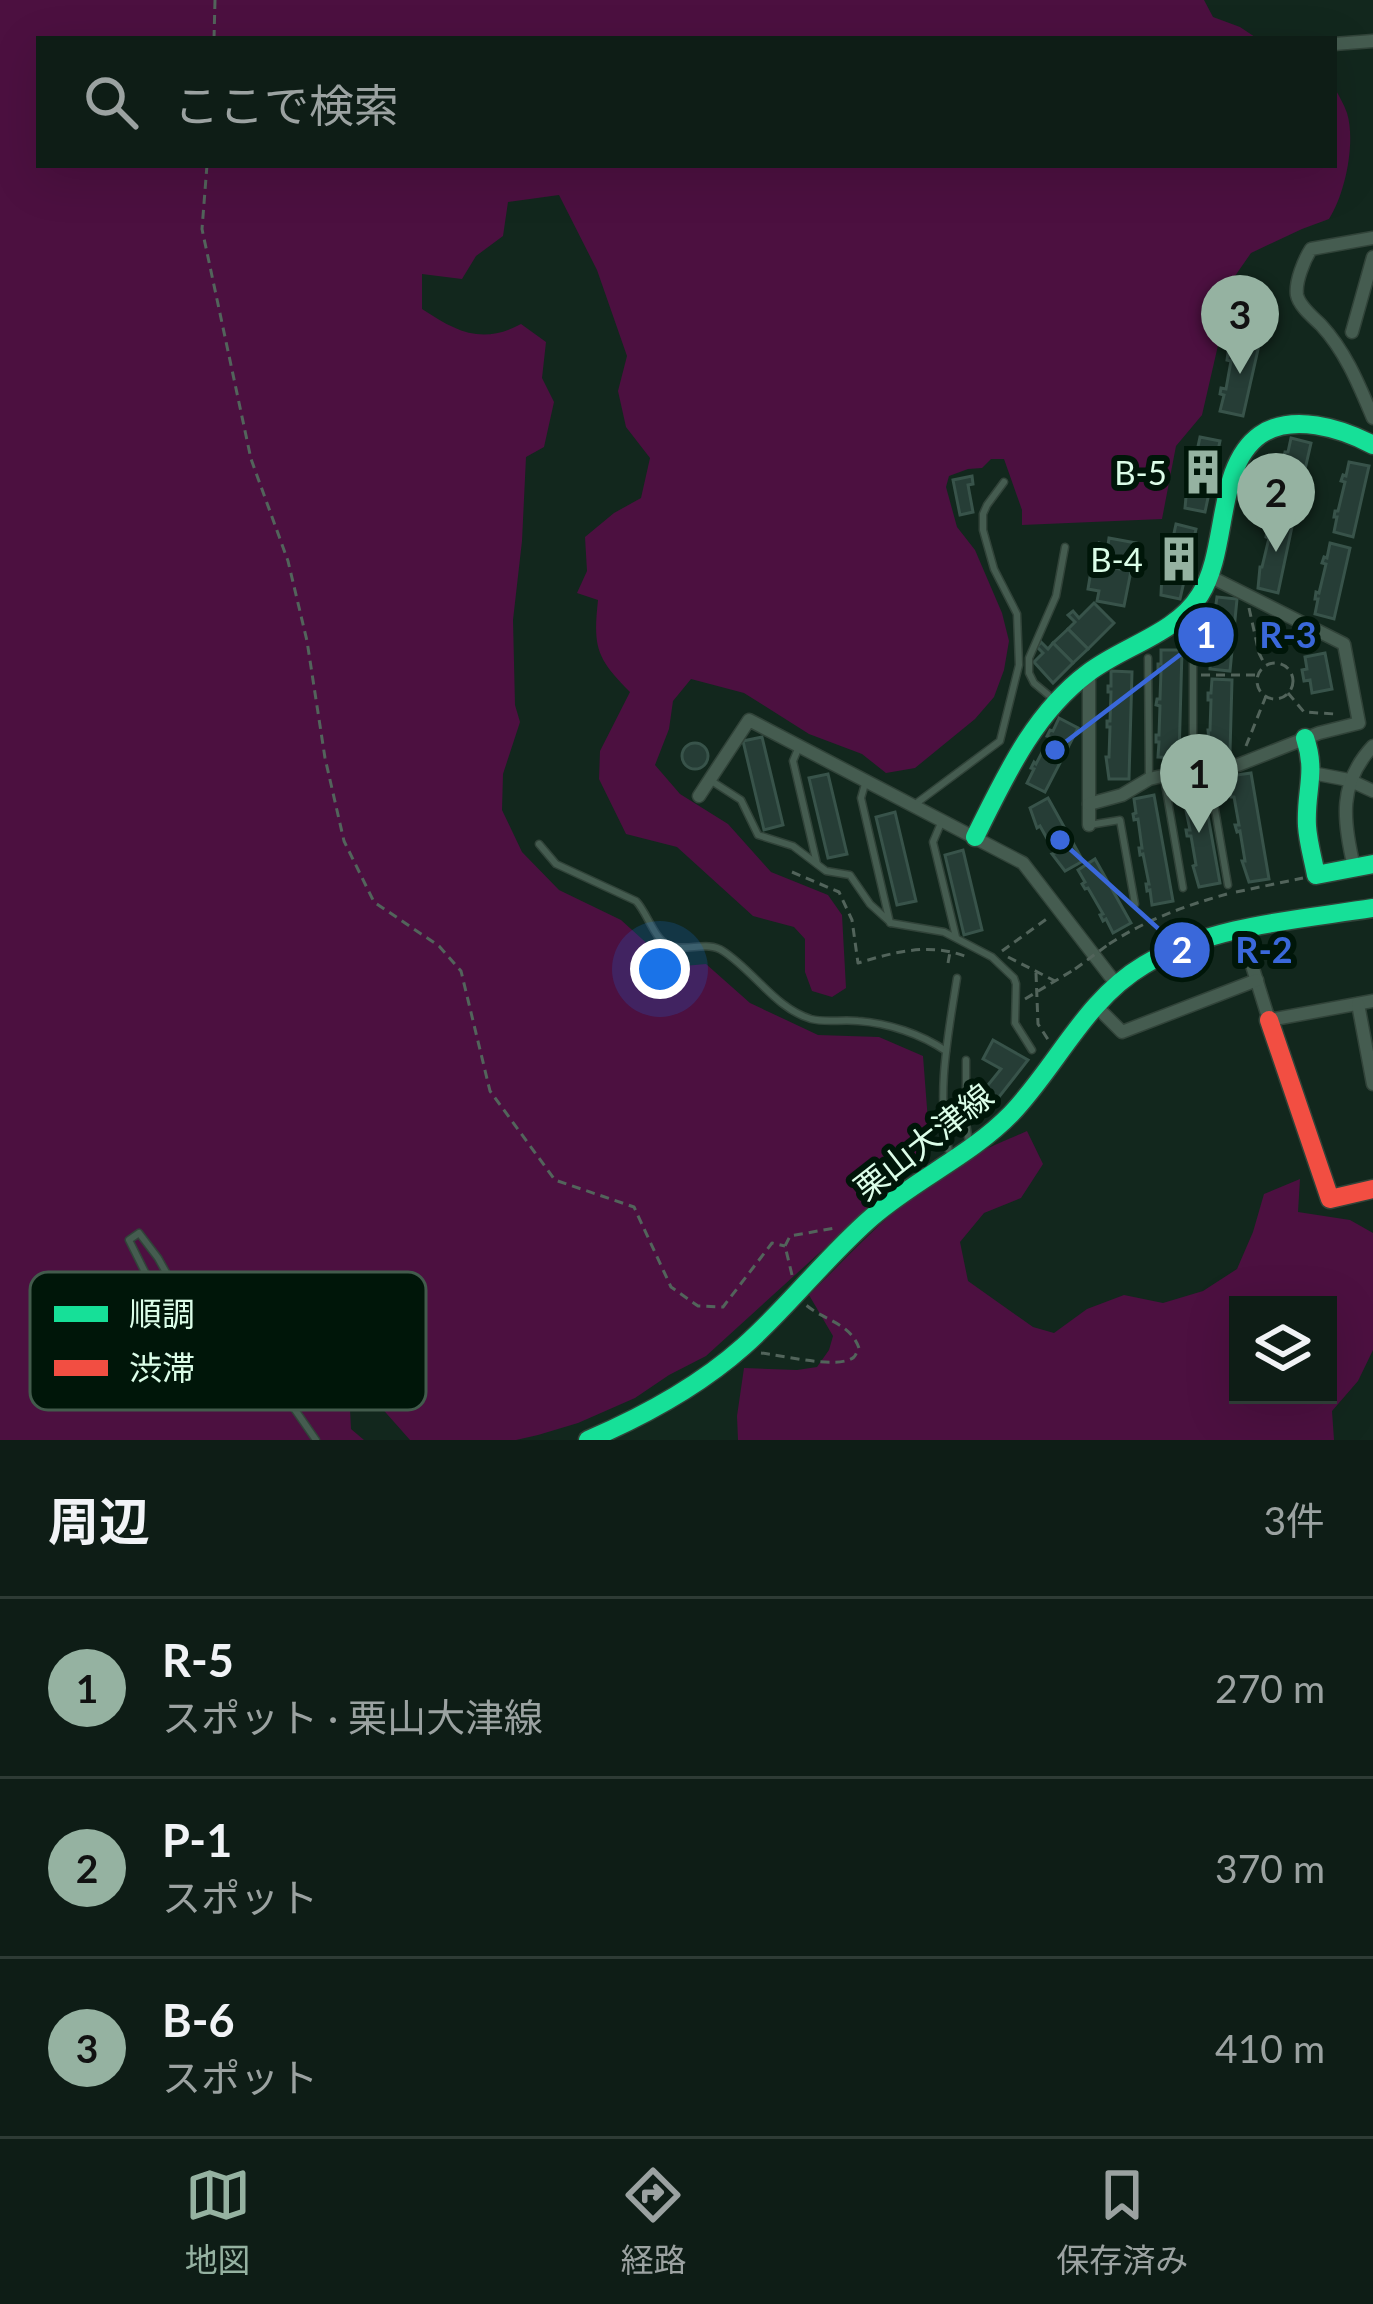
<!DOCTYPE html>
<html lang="ja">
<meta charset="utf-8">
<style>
body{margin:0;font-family:Lato,"Noto Sans JP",sans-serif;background:#17261f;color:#f1f3f6}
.controls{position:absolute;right:36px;bottom:36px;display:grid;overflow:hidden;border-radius:0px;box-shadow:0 12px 48px #0002}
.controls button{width:108px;height:108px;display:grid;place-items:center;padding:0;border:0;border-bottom:3px solid #2e3b35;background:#0e1d16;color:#f1f3f6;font:60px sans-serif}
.you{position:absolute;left:660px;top:969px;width:42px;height:42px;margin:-30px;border:9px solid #fff;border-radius:50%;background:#1a73e8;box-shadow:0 0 0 18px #1a73e833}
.badge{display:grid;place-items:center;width:78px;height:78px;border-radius:50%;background:#95b2a1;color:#111;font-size:39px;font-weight:700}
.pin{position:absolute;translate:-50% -99px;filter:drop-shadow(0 3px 6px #0008)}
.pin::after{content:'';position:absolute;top:63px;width:42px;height:36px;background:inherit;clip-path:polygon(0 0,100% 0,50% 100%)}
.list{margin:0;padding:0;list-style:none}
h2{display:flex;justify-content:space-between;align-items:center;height:156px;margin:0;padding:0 48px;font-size:51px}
h2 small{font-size:39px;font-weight:400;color:#9ba2a1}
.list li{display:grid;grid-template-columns:78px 1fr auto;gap:36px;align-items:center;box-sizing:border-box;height:180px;padding:0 48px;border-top:3px solid #2e3b35}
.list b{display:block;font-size:45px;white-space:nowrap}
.list p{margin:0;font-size:39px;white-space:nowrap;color:#9ba2a1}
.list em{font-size:39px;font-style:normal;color:#9ba2a1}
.icon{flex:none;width:66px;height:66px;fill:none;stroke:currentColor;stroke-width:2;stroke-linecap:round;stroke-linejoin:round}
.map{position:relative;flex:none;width:1373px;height:1440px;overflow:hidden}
.search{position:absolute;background:#0e1d16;box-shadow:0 12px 48px #0002;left:36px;right:36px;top:36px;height:132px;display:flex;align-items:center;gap:30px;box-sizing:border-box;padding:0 42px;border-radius:0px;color:#9ba2a1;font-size:45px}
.sheet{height:696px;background:#0e1d16}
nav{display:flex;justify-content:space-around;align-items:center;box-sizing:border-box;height:168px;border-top:3px solid #2e3b35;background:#0e1d16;font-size:33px;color:#9ba2a1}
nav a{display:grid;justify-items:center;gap:6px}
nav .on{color:#95b2a1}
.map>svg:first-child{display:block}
</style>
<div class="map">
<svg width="1373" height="1440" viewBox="0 0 1373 1440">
<rect width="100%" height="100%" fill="#12271d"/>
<g fill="#4c1040" fill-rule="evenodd">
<path d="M0,0h1204l9,17 27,10 18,12h-1219v126h1295v-79c4,9 10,18 13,27 9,30 -2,81 -18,106l-27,10 -51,24 -16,23 6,40 -16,23 -6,2 -17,74 -26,31 -14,73 -140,6v-15l-18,-51h-13l-9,9 -14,1 -19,7 -3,11 11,40 18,23 27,63 7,28 -5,29 -10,27 -19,22 -60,49 -29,5 -24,-19 -53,-20 -65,-41 -53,-14 -18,22 -4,28 -14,36 25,29 48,30 43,48 57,23 14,20 4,73 -14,9 -20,-6 -7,-19v-33l-11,-12 -41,-11 -76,-69 -51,-13 -27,-55 1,-28 30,-59c-34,-34 -37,-45 -32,-92l-21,-7 10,-22 -2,-34 29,-24 27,-15 9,-40 -24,-31 -8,-36 9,-35 -30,-86 -38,-75 -51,7 -5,34 -27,20 -14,23 -40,-5v35c35,23 60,36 99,15l25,18 -4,36 12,24 -10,45 -18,10 -4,84 -9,79 2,85 5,17 -17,52 -1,36 20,42 37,38 62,30 52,47 33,-3 44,39 68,32 61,2 44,19 7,91 -13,17 -211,192 -37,19 -34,23 -57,25 -40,12 -22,5h-106l-31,-35 -19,-6 -10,10 1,20 13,11h-364z"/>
<path d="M1027,1131l16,33 -22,34 -37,15 -24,29 8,39 65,46 21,6 33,-24 37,-14 39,8 40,-12 34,-22 16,-37 11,-38 36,-15 -2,33 52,8 23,13v117l-15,31 -26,30 2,29h-596l-1,-24 7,-48 53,2 20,-3 12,-17 4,-14 -24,-41c49,-48 97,-103 158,-136 19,-11 40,-19 60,-28zM1238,1305h90v90h-90z"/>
</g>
<g fill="#263d36" stroke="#38534a" stroke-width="3">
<path d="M1235,341l24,4 -16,71 -23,-5 4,-16 -4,-1 1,-6 5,1 5,-28 -4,-1 1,-7 5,1z"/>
<path d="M1200,437l20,4 -15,71 -20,-4 2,-22 2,1 7,-30h-3l1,-7 3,1z"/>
<path d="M1291,438l20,5 -16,70 -19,-4 2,-22 2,1 7,-29 -3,-1 1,-6h3z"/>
<path d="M1349,462l20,4 -16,71 -19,-5 3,-15h-3l1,-6h3l7,-29 -4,-1 2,-6 3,1z"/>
<path d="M972,476l1,8 -5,1 5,27 -13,3 -7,-35z"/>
<path d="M1274,518l19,4 -15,71 -20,-5 2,-21h2l7,-29 -3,-1 1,-6 3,1z"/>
<path d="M1176,524l20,5 -16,70 -19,-4 1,-22 3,1 7,-29 -4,-1 2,-7 3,1z"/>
<path d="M1109,538l27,5 -5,28 -27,-5 3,-16 -10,-1 2,-6 9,2z"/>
<path d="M1330,543l20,5 -16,71 -19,-5 3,-15h-3l1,-7 3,1 7,-29 -4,-1 2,-6 3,1z"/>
<path d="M1104,566l27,5 -7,35 -27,-5 2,-10 -11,-2 3,-18 12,2z"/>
<path d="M1217,597l20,2 -7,72 -20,-2 1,-15 -2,-1v-6h3l3,-29 -3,-1v-6h3z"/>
<path d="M1094,603l20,20 -26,26 -20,-20 7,-7 -7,-7 5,-4 6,7z"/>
<path d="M1068,629l20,20 -15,14 -20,-20z"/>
<path d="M1041,642l7,7 5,-6 20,20 -20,20 -19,-21 9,-9 -6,-6z"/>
<path d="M1161,650h21l-3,108 -21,-1 1,-15h-3v-7h3l1,-29 -4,-1 1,-6h3l1,-28 -3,-1v-6h3z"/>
<path d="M1325,653l7,36 -20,4 -2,-13 -6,1 -2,-11 5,-1 -2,-12z"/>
<path d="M1111,671l21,1 -3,107h-20l-3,-22h3l1,-30h-3v-6h3l1,-29h-3v-6h3z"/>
<path d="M1212,679l20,1 -2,72 -20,-1 -2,-21h2l1,-30h-3v-7h3z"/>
<path d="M1059,718l19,10 -33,64 -18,-9 7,-14 -3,-1 3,-6 2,2 14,-27 -3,-1 3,-6 3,1z"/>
<path d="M762,737l21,88 -19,5 -21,-89z"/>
<circle cx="695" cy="756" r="13"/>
<path d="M1251,773l18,106 -20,3 -7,-21h3l-5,-30 -3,1 -2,-7h4l-5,-28h-3l-1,-6 3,-1 -3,-14z"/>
<path d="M828,774l19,80 -19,4 -19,-80z"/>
<path d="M1201,777l19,106 -21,4 -6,-21 3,-1 -5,-29h-4l-1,-6h4l-6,-29 -3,1 -1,-6 4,-1 -3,-14z"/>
<path d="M1154,795l19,106 -21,4 -2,-15 -3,1 -1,-7h3l-6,-30 -3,1 -1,-7h3l-4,-29 -4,1 -1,-6 3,-1 -2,-14z"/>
<path d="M1048,798l35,63 -18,10 -13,-17 3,-1 -15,-27 -3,2 -7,-20z"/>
<path d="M895,812l21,89 -19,4 -21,-88z"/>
<path d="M963,850l19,80 -18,5 -19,-80z"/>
<path d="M1095,859l36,64 -18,10 -7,-14 -3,2 -3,-6 3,-1 -15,-26 -3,1 -3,-5 3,-2 -7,-12z"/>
<path d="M993,1040l35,20 -40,51 -13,-10 26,-32 -18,-10z"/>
</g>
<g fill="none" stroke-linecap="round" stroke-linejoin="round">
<g stroke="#314339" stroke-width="9">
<g id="lane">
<path d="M1183,619l10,9v141"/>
<path d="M1148,658l1,121"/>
<path d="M1052,698l-18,-15 -5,-10v-15l27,-62 9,-49"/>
<path d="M798,749l-5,12 24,103"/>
<path d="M1208,769l20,116"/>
<path d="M1164,778l19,110"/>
<path d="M710,780l31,20 17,35 35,11 33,25 24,4 20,29 21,19 53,9 48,25 22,21 2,6 -1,39 17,27"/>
<path d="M865,784l-4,14 29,125"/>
<path d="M914,805l86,-64 19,-76 -2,-51 -23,-45 -11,-39v-16l4,-9 17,-23"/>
<path d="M941,823l-8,19 23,95"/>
<path d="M1089,825l31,-5 15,84"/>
<path d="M539,844l17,20 80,37c11,11 18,38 32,44 17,8 39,-5 55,6 31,20 52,57 88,68 16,4 31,0 47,2 30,2 63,13 88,30"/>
<path d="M966,1060v63l3,20"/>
<path d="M950,1155c-15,-56 -2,-120 7,-177"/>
<path d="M162,1327l-16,-53 -17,-34 10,-7 19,25 37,66 10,26 27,30 15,-8 28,9 41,59"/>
</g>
</g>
<g stroke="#314339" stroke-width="15">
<g id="street">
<path d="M1334,44l39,-3"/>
<path d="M1373,238l-62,11c-7,11 -16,33 -14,46 2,11 16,22 24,30 25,27 38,60 52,93"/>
<path d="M1352,332l21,-75"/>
<path d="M1089,671v154"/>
<path d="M1312,773l37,7 24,11"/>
<path d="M699,796l50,-76 274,143 94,122"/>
<path d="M1089,804l33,-9 27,-16 44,-10 45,-4 81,-32 40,-10 -15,-79 -135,-68"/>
<path d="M1354,867c-11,-46 -16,-84 19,-121"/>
<path d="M1241,930l28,90 104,-19"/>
<path d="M1358,1004l15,80"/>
<path d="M1096,1006l26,26 135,-52"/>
</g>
</g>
<g stroke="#314339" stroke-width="21">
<g id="fast">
<path d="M1305,738c12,35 0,53 2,88 1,16 6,33 9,49l57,-11"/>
<path d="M975,837c30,-60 58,-123 113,-164 35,-27 88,-39 112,-78 29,-45 15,-128 60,-160 32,-22 81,-7 113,10"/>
<path d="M588,1440c56,-24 110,-53 156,-94 45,-40 82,-89 128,-129 44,-38 99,-62 139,-103 46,-48 74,-114 133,-149 68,-40 153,-45 229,-57"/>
</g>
</g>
<g stroke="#314339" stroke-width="21">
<path id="jam" d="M1269,1020l61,179 43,-10"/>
</g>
<g stroke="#52645b" stroke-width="3" stroke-dasharray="9 6" stroke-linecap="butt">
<path d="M214,39l1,-39"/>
<path d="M207,165l-5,64 49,230 37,102 19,80 18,117 19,83 30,61 65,44 22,25 29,120 65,89 79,27 37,80 27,19 25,1 49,-64 13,3"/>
<path d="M1249,608l10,45 5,10"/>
<circle cx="1275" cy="681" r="18"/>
<path d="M1201,675h56"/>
<path d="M1288,693l16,19 31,2"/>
<path d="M1246,746l20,-50"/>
<path d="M792,872l47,20 13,28 6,43c37,-11 72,-21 109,-6"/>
<path d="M1236,892l67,-14"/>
<path d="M1109,944c37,-24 75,-38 118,-50"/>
<path d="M1002,951l46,-33"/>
<path d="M1008,957l47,24"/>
<path d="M948,963l2,-11"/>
<path d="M1036,973l2,51 11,17"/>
<path d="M1025,999l50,-30"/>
<path d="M792,1275l-7,-29 5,-10 45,-8"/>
<path d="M761,1353c20,2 78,17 93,4 2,-2 3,-6 5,-9 -9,-25 -34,-27 -53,-43"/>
</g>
<use href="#lane" stroke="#455c50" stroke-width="6"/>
<use href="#street" stroke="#455c50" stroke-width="12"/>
<use href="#fast" stroke="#16e098" stroke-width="18"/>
<use href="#jam" stroke="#f24e42" stroke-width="18"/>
<path stroke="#52645b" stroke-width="3" stroke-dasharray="9 6" stroke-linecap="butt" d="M1075,969l34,-25"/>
</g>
<defs>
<g id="building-bare" transform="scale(3.6)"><path d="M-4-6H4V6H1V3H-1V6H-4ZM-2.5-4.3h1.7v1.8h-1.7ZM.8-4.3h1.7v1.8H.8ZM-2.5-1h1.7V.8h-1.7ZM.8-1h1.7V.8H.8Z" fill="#95b2a1" stroke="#001609" stroke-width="2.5" paint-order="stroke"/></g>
</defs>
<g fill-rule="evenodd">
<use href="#building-bare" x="1203" y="472"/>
<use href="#building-bare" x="1179" y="559"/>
</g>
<g text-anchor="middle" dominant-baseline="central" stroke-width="12" stroke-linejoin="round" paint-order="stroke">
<g font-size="33" fill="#dbfde8" stroke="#001609" text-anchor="end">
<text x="1167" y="472">B-5</text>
<text x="1143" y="559">B-4</text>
</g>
<g font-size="33" fill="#dbfde8" stroke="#001609">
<text transform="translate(923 1141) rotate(-38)">栗山大津線</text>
</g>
</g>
<rect x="30" y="1272" width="396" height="138" rx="18" fill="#001609" stroke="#425b4c" stroke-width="3"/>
<rect x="54" y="1306" width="54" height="16" fill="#16e098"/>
<rect x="54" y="1360" width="54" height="16" fill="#f24e42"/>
<g font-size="33" fill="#dbfde8">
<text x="129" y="1326">順調</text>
<text x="129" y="1380">渋滞</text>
</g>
<path fill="none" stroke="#3a68da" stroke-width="4.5" d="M1055 750L1206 635M1060 840L1182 950"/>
<g fill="#3a68da" stroke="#001609" stroke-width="4.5">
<circle cx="1055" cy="750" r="12"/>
<circle cx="1060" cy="840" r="12"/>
<circle cx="1206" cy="635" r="30"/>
<circle cx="1182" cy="950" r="30"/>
</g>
<g font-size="36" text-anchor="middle" font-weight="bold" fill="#fff">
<text x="1206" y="648">1</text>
<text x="1182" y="963">2</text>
</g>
<g font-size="36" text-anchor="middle" font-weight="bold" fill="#3a68da" stroke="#001609" stroke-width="12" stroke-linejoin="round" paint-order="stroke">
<text x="1288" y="648">R-3</text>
<text x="1264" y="963">R-2</text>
</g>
</svg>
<div class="controls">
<button><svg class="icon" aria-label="layers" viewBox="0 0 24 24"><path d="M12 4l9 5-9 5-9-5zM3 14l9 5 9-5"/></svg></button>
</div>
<div class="you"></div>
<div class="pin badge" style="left:1199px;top:833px">1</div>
<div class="pin badge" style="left:1276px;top:552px">2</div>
<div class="pin badge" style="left:1240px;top:374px">3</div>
<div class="search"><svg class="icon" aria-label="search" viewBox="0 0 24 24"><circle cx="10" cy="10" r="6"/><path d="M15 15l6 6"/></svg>ここで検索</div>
</div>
<section class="sheet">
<h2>周辺<small>3件</small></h2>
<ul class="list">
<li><span class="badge">1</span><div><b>R-5</b><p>スポット · 栗山大津線</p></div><em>270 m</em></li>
<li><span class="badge">2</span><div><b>P-1</b><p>スポット</p></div><em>370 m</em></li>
<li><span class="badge">3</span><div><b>B-6</b><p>スポット</p></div><em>410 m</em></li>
</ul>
</section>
<nav>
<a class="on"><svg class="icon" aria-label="map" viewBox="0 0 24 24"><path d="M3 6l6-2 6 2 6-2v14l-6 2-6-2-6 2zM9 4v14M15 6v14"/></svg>地図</a>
<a><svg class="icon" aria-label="directions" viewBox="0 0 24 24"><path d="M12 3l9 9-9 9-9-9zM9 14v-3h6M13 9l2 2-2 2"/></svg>経路</a>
<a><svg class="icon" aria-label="saved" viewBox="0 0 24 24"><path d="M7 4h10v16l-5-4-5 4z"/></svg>保存済み</a>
</nav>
